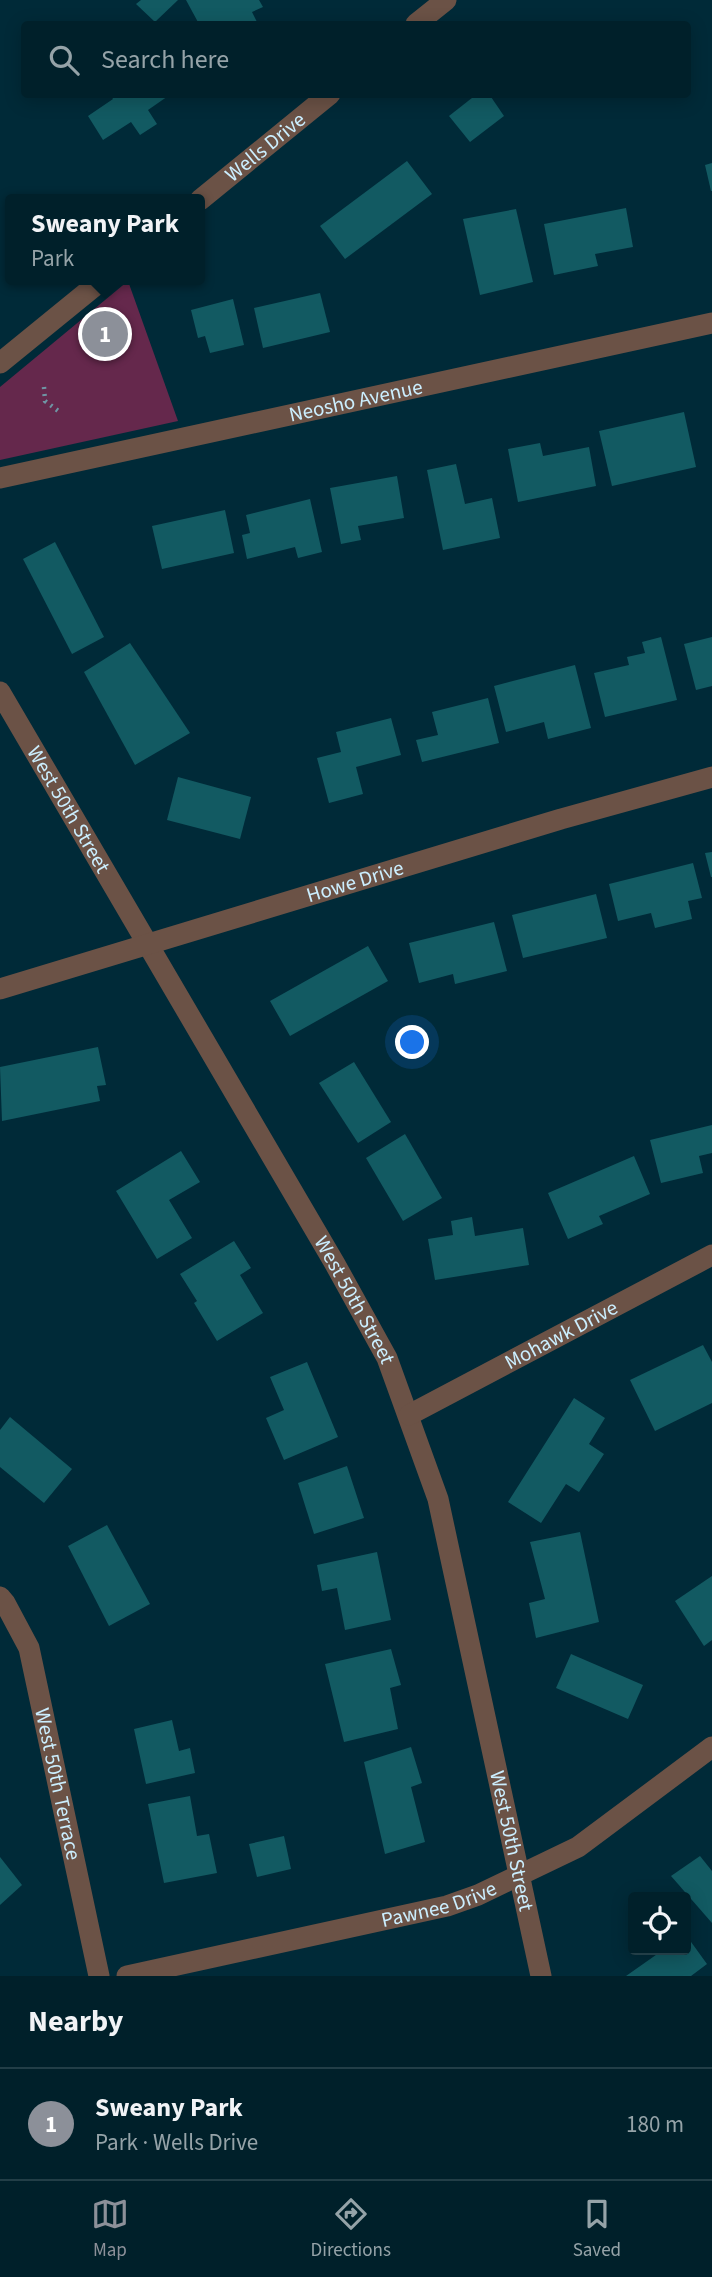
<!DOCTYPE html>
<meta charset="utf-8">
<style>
body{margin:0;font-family:"Source Sans 3",sans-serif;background:#0a2832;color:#f1f3f6}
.controls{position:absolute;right:21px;bottom:21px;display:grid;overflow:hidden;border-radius:7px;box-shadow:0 4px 18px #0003}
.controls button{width:63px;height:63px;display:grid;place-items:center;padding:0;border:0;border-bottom:2px solid #223e47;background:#00202a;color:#f1f3f6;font:35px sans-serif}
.you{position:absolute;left:413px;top:1043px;width:24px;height:24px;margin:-18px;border:5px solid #fff;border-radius:50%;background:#1a73e8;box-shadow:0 0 0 10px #1a73e833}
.badge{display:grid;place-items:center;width:46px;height:46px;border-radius:50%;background:#8c9099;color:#fff;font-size:23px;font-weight:700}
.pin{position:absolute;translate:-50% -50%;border:4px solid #fff;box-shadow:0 2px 7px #0006}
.popup{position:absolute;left:5px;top:194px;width:200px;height:91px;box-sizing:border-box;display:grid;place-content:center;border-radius:7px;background:#00202a;filter:drop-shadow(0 2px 5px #0005);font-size:23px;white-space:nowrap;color:#95a3a8}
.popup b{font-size:26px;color:#f1f3f6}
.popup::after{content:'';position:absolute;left:50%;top:100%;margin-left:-14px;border:14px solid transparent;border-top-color:#00202a}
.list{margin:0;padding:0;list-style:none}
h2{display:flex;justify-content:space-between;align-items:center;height:91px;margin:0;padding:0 28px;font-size:30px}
h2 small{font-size:23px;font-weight:400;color:#95a3a8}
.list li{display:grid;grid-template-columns:46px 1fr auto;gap:21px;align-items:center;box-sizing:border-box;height:112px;padding:0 28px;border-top:2px solid #223e47}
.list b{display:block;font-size:26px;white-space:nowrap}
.list p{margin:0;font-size:23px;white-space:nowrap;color:#95a3a8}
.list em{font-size:23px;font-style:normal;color:#95a3a8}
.icon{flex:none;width:38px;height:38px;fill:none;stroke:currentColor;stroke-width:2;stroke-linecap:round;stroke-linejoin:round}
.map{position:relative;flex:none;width:712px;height:1976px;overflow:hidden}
.search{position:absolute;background:#00202a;box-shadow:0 4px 18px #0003;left:21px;right:21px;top:21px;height:77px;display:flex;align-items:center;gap:18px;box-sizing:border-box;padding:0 24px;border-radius:7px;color:#95a3a8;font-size:26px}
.sheet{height:203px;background:#00202a}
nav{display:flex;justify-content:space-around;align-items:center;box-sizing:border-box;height:98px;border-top:2px solid #223e47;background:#00202a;font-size:19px;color:#95a3a8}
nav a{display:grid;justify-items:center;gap:4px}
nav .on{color:#8c9099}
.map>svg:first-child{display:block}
</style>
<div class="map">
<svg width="712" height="1976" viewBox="0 0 712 1976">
<rect width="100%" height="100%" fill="#002a38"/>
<path fill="#65284c" d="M128,281l50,140 -178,39v-73z"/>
<g fill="#125a62">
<path d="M141,0h37l-23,22 -19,-18z"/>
<path d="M186,0h73l4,7 -11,5 6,12h-59z"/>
<path d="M110,94h61l-23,16 9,14 -17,11 -9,-13 -28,18 -15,-24 25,-17z"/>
<path d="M477,94h12l15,22 -34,26 -21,-26z"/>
<path d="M407,161l25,33 -87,65 -25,-33z"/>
<path d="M712,163v28h-1l-6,-26z"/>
<path d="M626,208l7,39 -38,7 3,12 -44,9 -10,-51z"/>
<path d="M516,209l17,73 -53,13 -17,-76z"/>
<path d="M320,293l10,39 -67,16 -9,-40z"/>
<path d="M233,299l11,46 -34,8 -5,-17 -7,2 -7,-28z"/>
<path d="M684,412l12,55 -84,19 -13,-55z"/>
<path d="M540,443l3,13 46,-9 7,39 -78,16 -10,-53z"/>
<path d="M456,464l9,40 27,-6 8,40 -57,12 -16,-80z"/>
<path d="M397,476l7,42 -46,8 3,14 -20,4 -11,-56z"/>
<path d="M310,499l12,53 -24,6 -3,-11 -48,12 -5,-24 8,-2 -4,-18z"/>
<path d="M225,510l9,43 -72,16 -10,-43z"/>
<path d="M55,542l49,95 -32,17 -49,-95z"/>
<path d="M661,637l16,63 -72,17 -11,-44 35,-8 -2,-8 18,-4 -3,-11z"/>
<path d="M712,637v49l-16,4 -12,-46z"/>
<path d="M130,643l60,90 -55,32 -51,-93z"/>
<path d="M575,665l16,63 -43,11 -4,-17 -38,10 -12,-46z"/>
<path d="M488,698l11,45 -77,19 -6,-22 22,-5 -6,-23z"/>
<path d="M391,718l10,37 -45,12 7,27 -34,9 -12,-45 24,-6 -5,-20z"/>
<path d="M178,777l73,20 -11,42 -73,-19z"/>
<path d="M712,852v25h-1l-6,-24z"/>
<path d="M693,863l9,35 -14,3 4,18 -37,9 -4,-15 -33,8 -9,-37z"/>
<path d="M596,894l11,44 -84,20 -11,-43z"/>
<path d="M494,922l13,49 -52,13 -2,-10 -34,9 -10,-40z"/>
<path d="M368,946l20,35 -98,55 -20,-35z"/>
<path d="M98,1047l8,38 -9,1 3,15 -98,20 -2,-54z"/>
<path d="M354,1062l37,60 -33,21 -39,-60z"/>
<path d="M712,1125v28l-13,3 4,17 -42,10 -11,-43z"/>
<path d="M405,1134l37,64 -39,23 -37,-63z"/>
<path d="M181,1151l19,31 -31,18 23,38 -35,21 -41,-68z"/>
<path d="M634,1156l16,38 -51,22 4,8 -35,15 -20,-46z"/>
<path d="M472,1217l3,19 48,-8 6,37 -94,15 -7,-41 25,-4 -2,-14z"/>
<path d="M234,1241l17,27 -11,7 23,38 -46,28 -23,-38 3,-2 -17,-27z"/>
<path d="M703,1345l9,17v41l-57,28 -25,-51z"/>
<path d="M307,1362l31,75 -54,23 -18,-42 18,-8 -14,-33z"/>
<path d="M574,1398l31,20 -16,26 15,10 -25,38 -13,-8 -25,39 -33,-21z"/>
<path d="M10,1417l62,52 -28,34 -44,-36v-37z"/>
<path d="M347,1466l17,52 -50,16 -16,-51z"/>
<path d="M107,1525l43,79 -41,22 -41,-80z"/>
<path d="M580,1532l19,90 -63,16 -7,-35 16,-4 -15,-57z"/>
<path d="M377,1552l14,68 -46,10 -8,-42 -15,3 -5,-26z"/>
<path d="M712,1576v64l-8,6 -29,-45z"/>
<path d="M391,1649l10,36 -11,3 8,41 -54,13 -19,-78z"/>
<path d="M571,1654l72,31 -15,34 -72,-31z"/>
<path d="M172,1720l7,31 11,-3 5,25 -49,11 -12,-55z"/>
<path d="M411,1747l11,36 -11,4 14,55 -40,12 -21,-92z"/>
<path d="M190,1796l7,40 12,-2 8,39 -53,10 -16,-79z"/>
<path d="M284,1836l7,33 -34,8 -8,-33z"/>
<path d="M700,1856l12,15v52l-41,-47z"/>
<path d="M0,1857l22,28 -22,20z"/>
<path d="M686,1935l21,29 -16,12h-65l37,-26h23z"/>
</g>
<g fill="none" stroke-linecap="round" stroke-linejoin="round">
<path stroke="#6f95a4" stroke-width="4.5" stroke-dasharray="2 5" stroke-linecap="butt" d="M44,387l1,14 16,12"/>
<g stroke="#6b5246" stroke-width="21">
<path d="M416,24l30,-24"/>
<path id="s1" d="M200,200l130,-106"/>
<path d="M0,363l102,-83"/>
<path id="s2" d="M0,478l712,-155"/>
<path id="s3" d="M0,692l335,572 52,94 51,141 103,477"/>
<path id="s4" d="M0,989l561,-170 151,-42"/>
<path id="s5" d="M409,1415l303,-160"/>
<path id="s6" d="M0,1597l5,6 24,45 70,328"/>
<path id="s7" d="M127,1976l320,-70 31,-11 100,-48 134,-100"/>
</g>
</g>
<g text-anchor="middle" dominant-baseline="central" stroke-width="5" stroke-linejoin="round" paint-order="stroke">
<g font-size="21" fill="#cbeefe" stroke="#081f28">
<text stroke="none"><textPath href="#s1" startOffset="84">Wells Drive</textPath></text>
<text stroke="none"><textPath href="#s2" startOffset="364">Neosho Avenue</textPath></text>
<text stroke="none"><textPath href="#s3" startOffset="136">West 50th Street</textPath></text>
<text stroke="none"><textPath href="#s4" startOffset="371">Howe Drive</textPath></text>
<text stroke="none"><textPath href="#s3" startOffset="704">West 50th Street</textPath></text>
<text stroke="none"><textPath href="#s5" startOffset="172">Mohawk Drive</textPath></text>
<text stroke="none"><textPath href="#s6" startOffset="198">West 50th Terrace</textPath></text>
<text stroke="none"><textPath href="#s3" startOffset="1270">West 50th Street</textPath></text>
<text stroke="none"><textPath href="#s7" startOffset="320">Pawnee Drive</textPath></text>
</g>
</g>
</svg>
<div class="controls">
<button><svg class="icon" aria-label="locate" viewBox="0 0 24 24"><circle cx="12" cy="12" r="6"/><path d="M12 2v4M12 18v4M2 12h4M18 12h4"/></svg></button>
</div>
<div class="you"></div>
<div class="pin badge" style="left:105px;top:334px">1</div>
<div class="popup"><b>Sweany Park</b>Park</div>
<div class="search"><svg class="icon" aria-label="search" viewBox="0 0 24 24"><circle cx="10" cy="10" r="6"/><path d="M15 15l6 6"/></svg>Search here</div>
</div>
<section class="sheet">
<h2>Nearby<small></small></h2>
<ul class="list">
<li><span class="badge">1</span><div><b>Sweany Park</b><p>Park · Wells Drive</p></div><em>180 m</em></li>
</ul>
</section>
<nav>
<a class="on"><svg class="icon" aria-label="map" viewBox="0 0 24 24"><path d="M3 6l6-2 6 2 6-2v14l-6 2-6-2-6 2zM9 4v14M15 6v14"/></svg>Map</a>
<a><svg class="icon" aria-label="directions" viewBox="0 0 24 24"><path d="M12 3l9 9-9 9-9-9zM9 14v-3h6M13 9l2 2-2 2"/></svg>Directions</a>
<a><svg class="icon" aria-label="saved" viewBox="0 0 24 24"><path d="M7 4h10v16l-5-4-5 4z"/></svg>Saved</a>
</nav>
